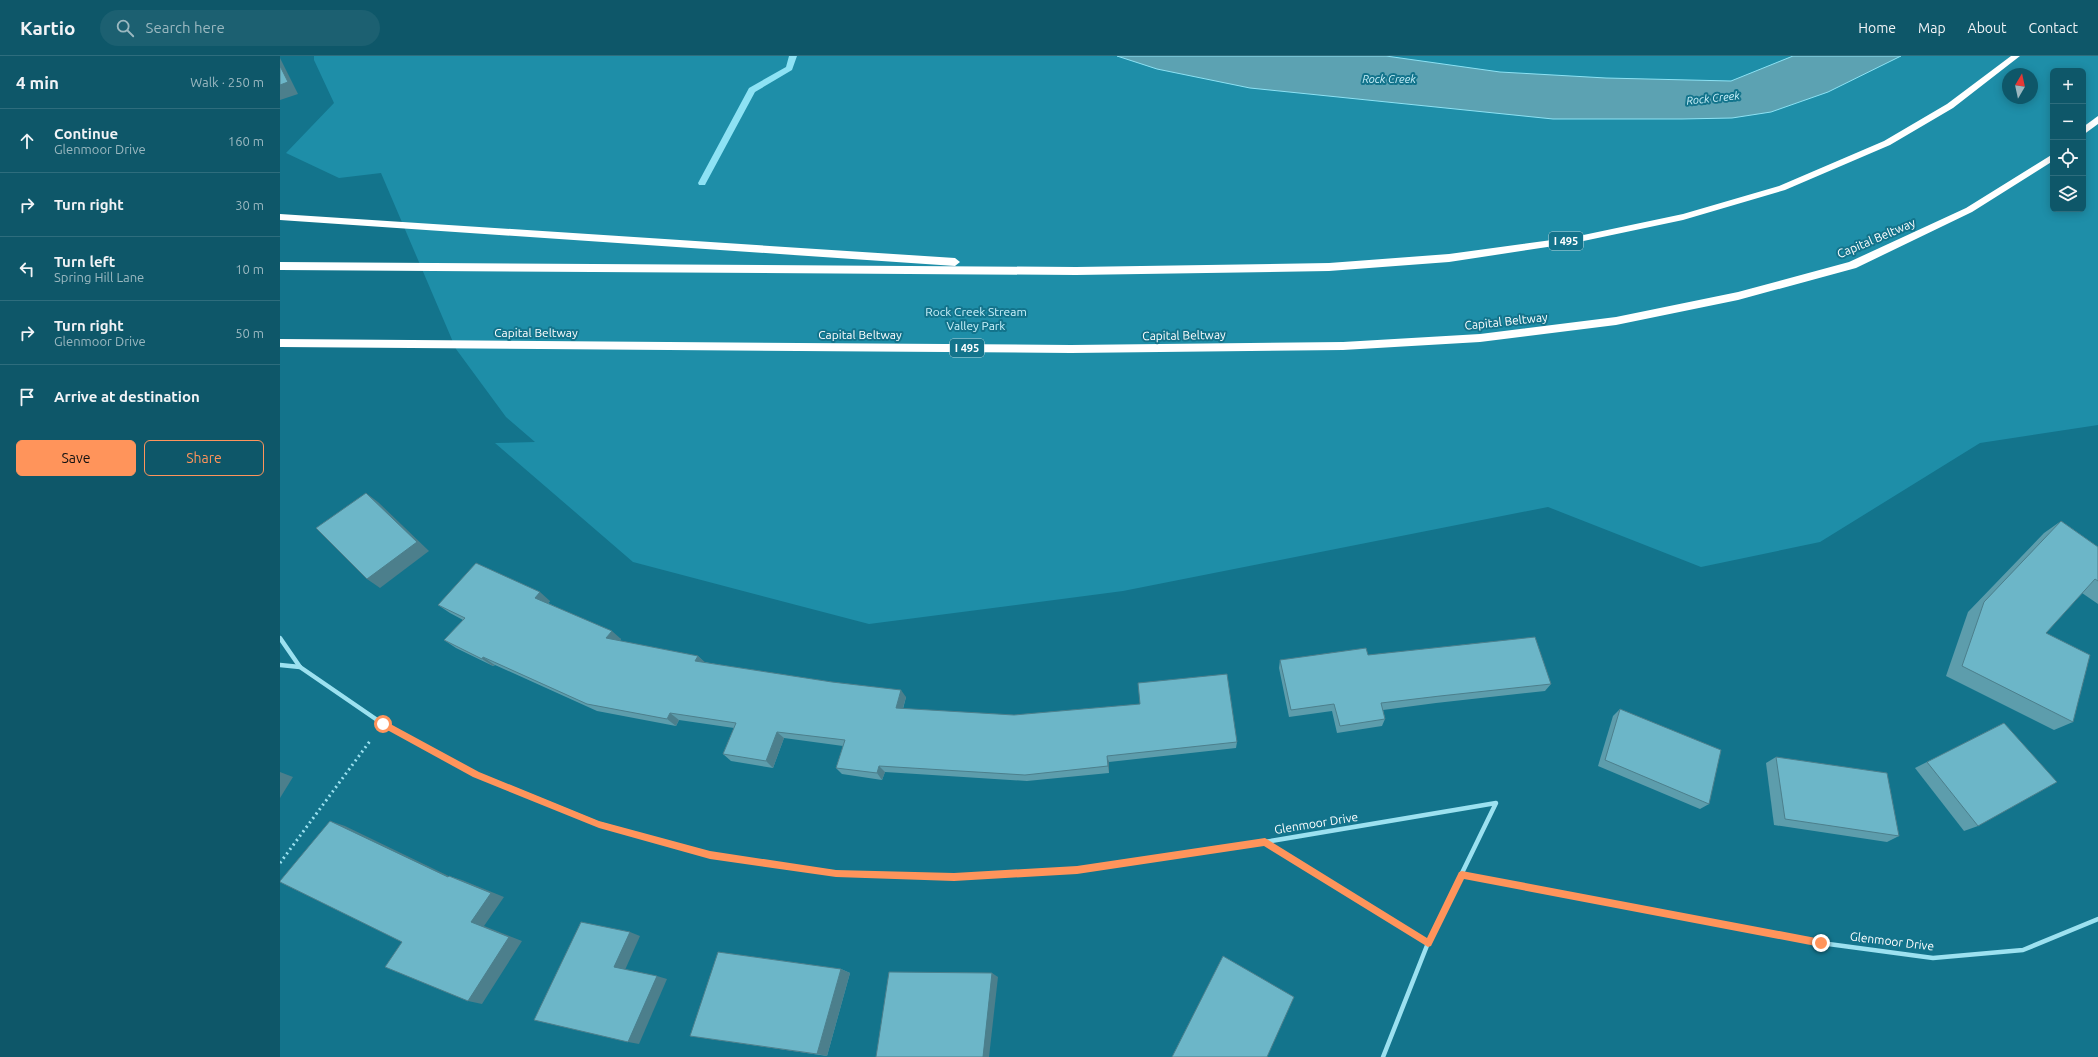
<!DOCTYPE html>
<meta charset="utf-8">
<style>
body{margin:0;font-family:Ubuntu,sans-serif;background:#1c6071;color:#f1f3f6}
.controls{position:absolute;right:12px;top:12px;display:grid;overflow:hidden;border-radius:6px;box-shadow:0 2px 10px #0003}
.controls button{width:36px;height:36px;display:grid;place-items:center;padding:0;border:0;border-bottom:1px solid #2e6d7d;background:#0e5769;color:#f1f3f6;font:20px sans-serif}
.compass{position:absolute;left:1722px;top:12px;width:36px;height:36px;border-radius:50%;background:#0e5769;box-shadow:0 2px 10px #0003;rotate:9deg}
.stop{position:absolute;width:12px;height:12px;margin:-9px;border:3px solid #ff945b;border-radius:50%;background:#fff}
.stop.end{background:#ff945b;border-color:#fff;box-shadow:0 1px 4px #0008}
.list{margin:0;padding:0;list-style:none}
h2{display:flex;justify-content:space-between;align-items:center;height:52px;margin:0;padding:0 16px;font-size:17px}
h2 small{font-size:13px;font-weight:400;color:#9bb8c0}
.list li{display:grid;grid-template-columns:26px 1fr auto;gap:12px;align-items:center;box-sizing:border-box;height:64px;padding:0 16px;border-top:1px solid #2e6d7d}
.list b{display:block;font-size:15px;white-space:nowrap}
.list p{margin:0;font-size:13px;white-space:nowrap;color:#9bb8c0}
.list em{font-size:13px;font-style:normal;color:#9bb8c0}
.actions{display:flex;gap:8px;padding:12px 16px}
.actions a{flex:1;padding:9px 0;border:1px solid #ff945b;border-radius:6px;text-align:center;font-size:14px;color:#ff945b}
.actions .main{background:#ff945b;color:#111}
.icon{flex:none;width:22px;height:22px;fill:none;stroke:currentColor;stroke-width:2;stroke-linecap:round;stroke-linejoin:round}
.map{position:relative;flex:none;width:1818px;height:1001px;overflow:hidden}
header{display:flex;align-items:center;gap:24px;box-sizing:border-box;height:56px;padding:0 20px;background:#0e5769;border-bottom:1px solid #2e6d7d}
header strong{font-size:19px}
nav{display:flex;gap:22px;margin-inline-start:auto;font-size:14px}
.search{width:280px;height:36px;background:#1c6071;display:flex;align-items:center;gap:10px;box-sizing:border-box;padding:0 14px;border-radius:22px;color:#9bb8c0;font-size:15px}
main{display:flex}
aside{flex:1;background:#0e5769}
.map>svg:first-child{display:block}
</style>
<header>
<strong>Kartio</strong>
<div class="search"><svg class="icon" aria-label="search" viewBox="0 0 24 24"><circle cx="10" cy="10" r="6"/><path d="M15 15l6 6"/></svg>Search here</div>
<nav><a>Home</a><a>Map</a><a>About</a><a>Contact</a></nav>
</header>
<main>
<aside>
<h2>4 min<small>Walk · 250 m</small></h2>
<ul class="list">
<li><svg class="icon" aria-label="ahead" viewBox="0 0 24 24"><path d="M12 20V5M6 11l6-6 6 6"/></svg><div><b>Continue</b><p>Glenmoor Drive</p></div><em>160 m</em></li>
<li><svg class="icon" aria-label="right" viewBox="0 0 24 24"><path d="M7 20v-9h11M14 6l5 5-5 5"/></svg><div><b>Turn right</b></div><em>30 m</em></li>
<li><svg class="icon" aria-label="left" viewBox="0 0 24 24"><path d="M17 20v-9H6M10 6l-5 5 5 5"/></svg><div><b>Turn left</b><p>Spring Hill Lane</p></div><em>10 m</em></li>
<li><svg class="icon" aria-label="right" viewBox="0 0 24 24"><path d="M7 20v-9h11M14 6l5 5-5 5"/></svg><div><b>Turn right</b><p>Glenmoor Drive</p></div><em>50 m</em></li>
<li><svg class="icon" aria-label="arrive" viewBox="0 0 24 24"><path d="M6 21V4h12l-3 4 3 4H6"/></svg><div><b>Arrive at destination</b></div></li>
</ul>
<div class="actions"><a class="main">Save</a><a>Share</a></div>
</aside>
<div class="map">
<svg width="1818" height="1001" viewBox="0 0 1818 1001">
<rect width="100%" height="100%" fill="#13748c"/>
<path fill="#1e8ea8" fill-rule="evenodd" d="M34,0h1784v369l-118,18 -160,99 -119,25 -153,-60 -425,84 -254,33 -236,-62 -138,-119 40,-1 -29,-25 -50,-68 -75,-176 -42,5 -53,-25 48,-50 -20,-43zM1773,15h30v138h-30zM1728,18h24v24h-24z"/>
<path fill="#5ca2b2" stroke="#8de2f4" d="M837,0h269l114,16 106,6 125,3 62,-25h108l-73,36 -57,20 -39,6 -50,1h-129l-303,-31 -93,-19z"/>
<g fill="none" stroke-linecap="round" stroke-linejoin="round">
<path fill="#8de2f4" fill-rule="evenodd" d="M509,0h8l-5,14 -37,22 -49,91 -1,2h-6l-1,-2 51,-95 37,-21z"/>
<path stroke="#9ce1f0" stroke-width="3" stroke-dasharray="2 3.5" stroke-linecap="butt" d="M0,807l90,-122"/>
<g stroke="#9ce1f0" stroke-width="4.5">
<path d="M0,582l20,29 83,57 93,50 123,50 111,31 126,18 118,4 123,-7 188,-28 231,-39 -68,140 -45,114"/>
<path d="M0,609l20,2"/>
<path d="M985,786l163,101"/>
<path d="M1182,819l359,68 112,15 90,-8 75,-31"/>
</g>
<g fill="#fff" fill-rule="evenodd">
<path d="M1731,0h9l-67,52 -63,37 -105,45 -102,30 -109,23 -125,19 -120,9 -253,4 -796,-5v-8l796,5 253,-4 120,-9 125,-17 109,-23 96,-28 105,-45 63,-37z"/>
<path d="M1818,60v8l-15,11v-8z"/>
<path d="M1773,98v7l-81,51 -116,56 -118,32 -122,25 -136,17 -137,8 -272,3 -791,-6v-8l791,6 272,-3 137,-8 136,-17 122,-25 111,-30 117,-54z"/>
<path d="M0,158l675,44 5,4 -5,4 -675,-46z"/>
</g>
</g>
<g fill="#5d9dac">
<path d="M1781,465l37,26v57l-16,-11 -36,40 27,89 -19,8 -108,-54 22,-64 76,-79z"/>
<path d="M270,545l-2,2 73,36 -2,2 79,15 6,6 202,35 -3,12 334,33 -1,6 -127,14v11l-82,8 -142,-9 -3,8 -40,-6 -6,-6 7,-22 -59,-8 -11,30 -42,-7 -8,-7 11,-26 -55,-8 -3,6 -79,-15 -102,-46 -2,1 -37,-18 -12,-8 19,-20 -13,-7 -12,-8z"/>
<path d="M1088,599l183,29 -6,7 -109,12 -53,7 2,9 -3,7 -45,7 -5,-22 -43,6 -10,-49 1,-8z"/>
<path d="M1340,653l89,95 -9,5 -102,-43 15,-50z"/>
<path d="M1724,667l-26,103 -14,5 -49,-63z"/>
<path d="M1496,701l123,79 -12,6 -113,-17 -8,-62z"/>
<path d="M561,913l9,4 -23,83 -137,-20z"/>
</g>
<g fill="#4c7f8c">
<path d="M0,2l18,36 -18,6z"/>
<path d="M86,437l12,9 51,49 -49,37 -13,-9z"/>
<path d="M260,536l10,9 -5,5 -10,-8z"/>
<path d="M332,575l9,8 -6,7 -9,-8z"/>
<path d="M418,600l8,7 -11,-2z"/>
<path d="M203,601l12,8 -2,1 -11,-7z"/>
<path d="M621,634l5,7 -5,18 -5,-7z"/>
<path d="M390,657l9,7 -3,6 -9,-7z"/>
<path d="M497,676l7,6 -11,30 -7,-7z"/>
<path d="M827,700l2,6v11l-1,-7z"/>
<path d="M599,710l6,6 -3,8 -5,-7z"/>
<path d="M0,716l13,5 -13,21z"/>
<path d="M50,765l15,5 116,56 -13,-5z"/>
<path d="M169,820l13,4 42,17 -20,29 38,15 -40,63 -14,-3 3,-79z"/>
<path d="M350,876l10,4 -15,34 -11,-3z"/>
<path d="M561,913l9,4 -23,83 -10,-2z"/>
<path d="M712,917l6,4 -9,80h-6z"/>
<path d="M377,920l10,3 -28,65 -11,-2z"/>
</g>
<g fill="#6cb6c8" stroke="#4c7f8c">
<path d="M0,10l8,16 -8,3z"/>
<path d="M86,437l51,49 -50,37 -51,-51z"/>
<path d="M1781,465l37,26v34l-3,-2 -49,54 44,22 -17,67 -111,-56 22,-64z"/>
<path d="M196,507l64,29 -5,6 77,33 -6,7 92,18 -3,5 137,21 69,8 -5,18 118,7 126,-11 -2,-21 89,-9 10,68 -130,14 1,10 -83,9 -146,-9 -2,7 -41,-5 9,-28 -68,-8 -11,29 -43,-7 13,-31 -66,-10 -3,6 -80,-15 -104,-47 -1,2 -38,-19 21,-22 -27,-13z"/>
<path d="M1255,581l16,47 -111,12 -59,7 4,16 -45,7 -6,-22 -43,6 -11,-50 86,-12 2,7z"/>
<path d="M1340,653l101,41 -12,54 -104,-44z"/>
<path d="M1724,667l53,59 -79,44 -51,-64z"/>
<path d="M1496,701l111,16 12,63 -114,-17z"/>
<path d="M50,765l118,56 1,-1 42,17 -20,29 38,15 -41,64 -83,-34 17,-25 -122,-60v-1z"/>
<path d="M301,866l49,10 -16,35 43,9 -29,66 -94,-22z"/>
<path d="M438,896l123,17 -24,85 -127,-18z"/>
<path d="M943,900l71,41 -27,60h-95z"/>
<path d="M609,916l103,1 -9,84h-107z"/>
</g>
<path fill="#ff945b" d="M103,664l96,52 120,49 111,30 126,19 118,3 123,-7 188,-28 162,100 32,-66 3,-1 359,68 4,4 -4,4 -357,-68 -33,67 -3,1 -164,-101 -187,28 -123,7 -118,-4 -126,-18 -111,-31 -126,-51 -93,-51 -1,-2z"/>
<g text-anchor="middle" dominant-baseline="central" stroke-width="4" stroke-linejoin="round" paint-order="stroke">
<g font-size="11" font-style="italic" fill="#caf2fb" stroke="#13748c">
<text x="1109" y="23">Rock Creek</text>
<text transform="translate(1433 42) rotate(-6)">Rock Creek</text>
</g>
<g fill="#13748c" stroke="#b8d5dc" stroke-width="1">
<rect x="1269" y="176" width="34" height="18" rx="3"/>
<rect x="670" y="283" width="34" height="18" rx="3"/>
</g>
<g font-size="11" font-weight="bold" fill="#fff">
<text x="1286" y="185">I 495</text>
<text x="687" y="292">I 495</text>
</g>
<g font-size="12" fill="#fff" stroke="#13748c">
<text transform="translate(1596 182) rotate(-23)">Capital Beltway</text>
<text transform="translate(1226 265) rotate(-6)">Capital Beltway</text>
<text x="256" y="276">Capital Beltway</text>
<text x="580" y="278">Capital Beltway</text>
<text transform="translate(904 279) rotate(-1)">Capital Beltway</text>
<text transform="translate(1036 767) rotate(-9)">Glenmoor Drive</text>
<text transform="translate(1612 885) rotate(7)">Glenmoor Drive</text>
</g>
<g font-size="12" fill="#cbf3fc" stroke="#13748c">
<text x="696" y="255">Rock Creek Stream<tspan x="696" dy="14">Valley Park</tspan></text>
</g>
</g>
</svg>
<div class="controls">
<button>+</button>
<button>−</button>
<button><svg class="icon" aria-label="locate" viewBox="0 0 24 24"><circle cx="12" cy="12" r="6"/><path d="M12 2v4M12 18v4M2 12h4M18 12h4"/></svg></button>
<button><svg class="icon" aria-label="layers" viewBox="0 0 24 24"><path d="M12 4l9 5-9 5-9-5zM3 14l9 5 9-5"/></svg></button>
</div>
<svg class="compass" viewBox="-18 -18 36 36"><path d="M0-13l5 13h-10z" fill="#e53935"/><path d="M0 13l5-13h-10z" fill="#9bb8c0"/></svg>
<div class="stop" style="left:103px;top:668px"></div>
<div class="stop end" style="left:1541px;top:887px"></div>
</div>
</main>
